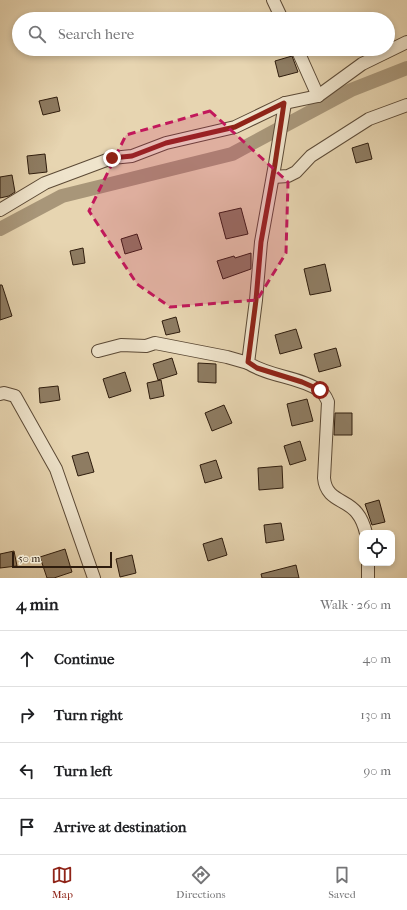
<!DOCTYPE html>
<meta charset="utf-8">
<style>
body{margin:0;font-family:"IM FELL French Canon",serif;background:#f2f2f2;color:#202124}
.controls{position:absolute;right:12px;bottom:12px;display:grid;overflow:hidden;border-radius:8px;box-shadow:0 2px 6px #0003}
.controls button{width:36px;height:36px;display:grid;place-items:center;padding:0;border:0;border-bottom:1px solid #e0e0e0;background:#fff;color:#202124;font:20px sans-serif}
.scale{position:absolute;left:12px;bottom:10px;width:100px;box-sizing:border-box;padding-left:4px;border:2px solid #2e1c0d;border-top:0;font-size:11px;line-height:14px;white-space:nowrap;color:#2e1c0d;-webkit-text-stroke:3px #efe4cc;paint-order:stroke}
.stop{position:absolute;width:12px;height:12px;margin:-9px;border:3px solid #8f2418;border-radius:50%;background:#fff}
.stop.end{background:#8f2418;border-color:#fff;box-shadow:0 1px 4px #0008}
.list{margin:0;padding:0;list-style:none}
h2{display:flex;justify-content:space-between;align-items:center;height:52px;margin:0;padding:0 16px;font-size:17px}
h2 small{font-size:13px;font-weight:400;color:#757577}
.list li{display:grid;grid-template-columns:26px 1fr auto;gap:12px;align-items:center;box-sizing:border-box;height:56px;padding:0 16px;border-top:1px solid #e0e0e0}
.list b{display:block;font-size:15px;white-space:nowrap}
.list em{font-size:13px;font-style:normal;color:#757577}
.icon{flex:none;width:22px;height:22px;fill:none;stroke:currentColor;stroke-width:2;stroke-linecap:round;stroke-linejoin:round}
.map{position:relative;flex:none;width:407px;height:578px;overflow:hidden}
.search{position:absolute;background:#fff;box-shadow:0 2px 6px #0003;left:12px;right:12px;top:12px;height:44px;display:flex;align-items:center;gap:10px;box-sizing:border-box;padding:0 14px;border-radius:22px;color:#757577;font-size:15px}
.sheet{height:276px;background:#fff}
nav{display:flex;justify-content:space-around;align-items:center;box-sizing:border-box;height:56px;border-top:1px solid #e0e0e0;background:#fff;font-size:11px;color:#757577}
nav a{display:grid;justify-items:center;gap:2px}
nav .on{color:#8f2418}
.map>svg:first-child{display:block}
</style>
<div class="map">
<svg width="407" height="578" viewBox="0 0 407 578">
<rect width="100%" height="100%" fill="#e7d5b1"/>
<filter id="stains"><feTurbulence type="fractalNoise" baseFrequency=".005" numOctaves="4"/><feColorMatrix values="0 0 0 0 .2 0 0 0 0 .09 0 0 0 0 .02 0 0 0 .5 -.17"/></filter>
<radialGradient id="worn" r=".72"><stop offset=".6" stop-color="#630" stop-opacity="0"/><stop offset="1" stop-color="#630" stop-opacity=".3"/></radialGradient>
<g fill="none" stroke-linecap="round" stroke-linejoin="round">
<path stroke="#a89679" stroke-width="14" d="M0,229l62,-33 170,-42 119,-64 56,-22"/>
</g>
<g fill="#8e7c62" stroke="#2e1c0d">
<path d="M292,56l6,16 -19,5 -4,-16z"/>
<path d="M57,97l3,14 -17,4 -4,-14z"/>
<path d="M368,143l4,16 -16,4 -4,-15z"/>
<path d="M45,154l2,18 -18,2 -2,-18z"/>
<path d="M12,175l3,17 -6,4 -9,2v-21z"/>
<path d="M241,208l7,26 -22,5 -7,-26z"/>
<path d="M137,234l5,15 -17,5 -4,-15z"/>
<path d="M83,248l2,15 -12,2 -3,-14z"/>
<path d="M251,253v16l-28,10 -6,-18 17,-5 1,2z"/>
<path d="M325,264l6,27 -21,4 -6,-26z"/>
<path d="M0,285h2l10,31 -12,4z"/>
<path d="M176,317l4,15 -14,3 -4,-14z"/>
<path d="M296,329l6,19 -22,6 -5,-19z"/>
<path d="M336,348l5,18 -22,6 -5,-18z"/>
<path d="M172,358l5,16 -19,6 -5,-16z"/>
<path d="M198,363l18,1v19l-18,-1z"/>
<path d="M125,372l6,19 -22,7 -6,-19z"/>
<path d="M161,380l3,16 -14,3 -3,-16z"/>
<path d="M58,386l2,14 -20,3 -1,-15z"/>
<path d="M307,399l6,22 -21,5 -5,-22z"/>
<path d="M224,405l8,18 -20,8 -7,-18z"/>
<path d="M335,413h17v22h-18z"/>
<path d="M300,441l6,19 -16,5 -6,-19z"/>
<path d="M88,452l6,20 -16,4 -6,-20z"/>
<path d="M216,460l6,18 -17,5 -5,-18z"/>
<path d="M282,466l1,22 -24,2 -1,-22z"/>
<path d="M379,500l6,22 -13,3 -7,-21z"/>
<path d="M281,523l3,17 -18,3 -2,-18z"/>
<path d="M222,538l5,17 -19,6 -5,-17z"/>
<path d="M65,549l7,23 -18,6h-7l-7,-21z"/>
<path d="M14,551l3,15 -17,2v-14z"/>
<path d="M132,555l4,18 -16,4 -4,-18z"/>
<path d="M296,565l3,13h-37l-1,-4z"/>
</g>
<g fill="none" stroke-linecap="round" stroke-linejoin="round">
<g stroke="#5c4a36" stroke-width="14">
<g id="minor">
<path d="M273,0l9,19"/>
<path d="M297,49l21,47"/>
<path d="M285,103l-10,61 -14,78 -5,58 -8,63c22,14 49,13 71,27 5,3 7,7 9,12l-4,76c2,23 23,21 33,35 5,6 7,12 9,20"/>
<path d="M273,177l15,-1 8,-4 15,-16 58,-37 38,-14"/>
<path d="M0,210l45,-27 67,-25 20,-2 34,-13 69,-16 50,-24 33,-7 44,-32 45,-22"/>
<path d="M98,351l23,-6 25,1 9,-3 72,14 21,6"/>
<path d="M0,394l4,-1 11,3 41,73 38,109"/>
<path d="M368,578v-15"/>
</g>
</g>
<use href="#minor" stroke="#efe4cc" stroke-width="12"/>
</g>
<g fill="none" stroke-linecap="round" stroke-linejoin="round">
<path stroke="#8f2418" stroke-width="5" d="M112,158l20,-2 34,-13 69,-16 49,-24 -9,61 -14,78 -5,58 -8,62 9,6 45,14 18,8"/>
</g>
<path fill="#c2185b" fill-opacity="0.2" stroke="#c2185b" stroke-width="3" stroke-dasharray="8 5" stroke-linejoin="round" d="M210,111l78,71 -2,71 -29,47 -87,7 -33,-23 -48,-73 37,-76z"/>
<rect width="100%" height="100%" filter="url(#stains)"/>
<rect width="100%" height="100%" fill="url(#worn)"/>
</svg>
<div class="controls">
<button><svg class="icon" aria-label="locate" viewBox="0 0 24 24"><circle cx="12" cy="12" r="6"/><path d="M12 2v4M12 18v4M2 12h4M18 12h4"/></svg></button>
</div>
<div class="scale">50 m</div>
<div class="stop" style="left:320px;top:390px"></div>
<div class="stop end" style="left:112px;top:158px"></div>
<div class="search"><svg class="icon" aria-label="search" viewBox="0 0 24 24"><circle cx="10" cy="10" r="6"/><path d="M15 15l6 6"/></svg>Search here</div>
</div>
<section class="sheet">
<h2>4 min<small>Walk · 260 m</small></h2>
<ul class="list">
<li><svg class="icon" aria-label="ahead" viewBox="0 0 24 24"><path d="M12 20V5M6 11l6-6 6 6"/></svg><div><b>Continue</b></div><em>40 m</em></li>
<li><svg class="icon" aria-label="right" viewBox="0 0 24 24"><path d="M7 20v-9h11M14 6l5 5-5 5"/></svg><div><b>Turn right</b></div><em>130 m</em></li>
<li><svg class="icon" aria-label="left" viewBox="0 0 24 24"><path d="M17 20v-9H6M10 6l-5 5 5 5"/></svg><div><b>Turn left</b></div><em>90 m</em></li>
<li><svg class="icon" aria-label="arrive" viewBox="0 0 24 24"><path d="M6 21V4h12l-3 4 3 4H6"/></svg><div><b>Arrive at destination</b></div></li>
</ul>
</section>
<nav>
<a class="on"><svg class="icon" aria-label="map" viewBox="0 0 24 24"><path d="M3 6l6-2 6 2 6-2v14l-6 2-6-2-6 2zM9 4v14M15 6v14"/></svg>Map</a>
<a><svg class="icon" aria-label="directions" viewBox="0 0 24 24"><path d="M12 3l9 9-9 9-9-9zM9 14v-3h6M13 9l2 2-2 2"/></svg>Directions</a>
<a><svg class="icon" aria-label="saved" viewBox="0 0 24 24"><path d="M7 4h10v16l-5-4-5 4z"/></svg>Saved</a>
</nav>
